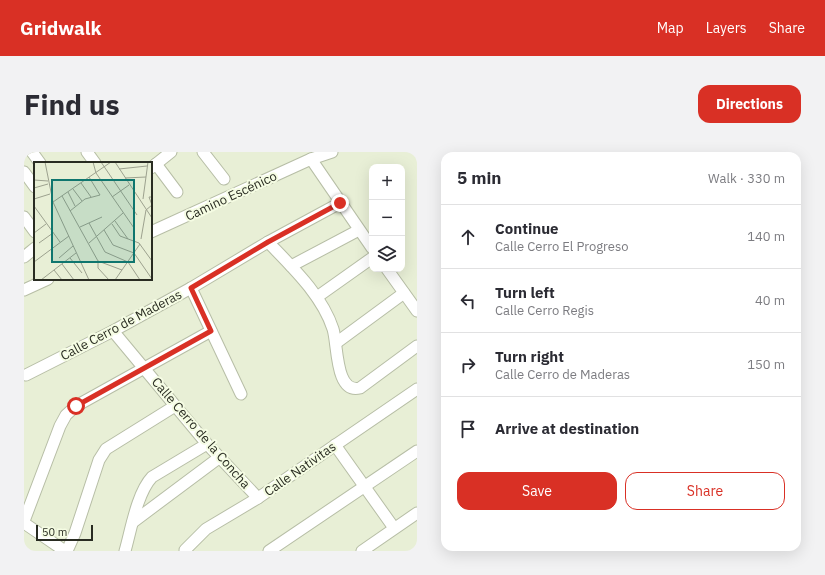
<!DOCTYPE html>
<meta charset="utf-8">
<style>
body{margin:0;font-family:"IBM Plex Sans",sans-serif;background:#f2f2f3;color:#2b2b33}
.controls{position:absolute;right:12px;top:12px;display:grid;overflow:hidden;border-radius:8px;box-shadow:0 4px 16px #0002}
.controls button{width:36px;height:36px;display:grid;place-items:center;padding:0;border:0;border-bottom:1px solid #e1e1e2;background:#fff;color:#2b2b33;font:20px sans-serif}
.scale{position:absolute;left:12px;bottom:10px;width:57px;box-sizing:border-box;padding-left:4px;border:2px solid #292c22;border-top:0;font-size:11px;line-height:14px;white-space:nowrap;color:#292c22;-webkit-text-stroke:3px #f5fce3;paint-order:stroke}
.stop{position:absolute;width:12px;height:12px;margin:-9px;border:3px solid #d93025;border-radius:50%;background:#fff}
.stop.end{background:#d93025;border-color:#fff;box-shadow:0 1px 4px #0008}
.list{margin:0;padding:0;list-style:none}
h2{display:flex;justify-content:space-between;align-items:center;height:52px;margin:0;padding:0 16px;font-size:17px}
h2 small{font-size:13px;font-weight:400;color:#7c7c81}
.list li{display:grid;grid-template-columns:26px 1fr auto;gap:12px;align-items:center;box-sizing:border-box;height:64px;padding:0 16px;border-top:1px solid #e1e1e2}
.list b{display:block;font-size:15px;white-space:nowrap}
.list p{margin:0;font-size:13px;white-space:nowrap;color:#7c7c81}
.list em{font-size:13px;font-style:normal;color:#7c7c81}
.actions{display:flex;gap:8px;padding:12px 16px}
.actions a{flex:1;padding:9px 0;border:1px solid #d93025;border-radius:12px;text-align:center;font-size:14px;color:#d93025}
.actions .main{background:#d93025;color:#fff}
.icon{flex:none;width:22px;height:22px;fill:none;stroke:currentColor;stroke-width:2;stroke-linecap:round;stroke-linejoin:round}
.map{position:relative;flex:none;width:393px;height:399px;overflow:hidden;border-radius:12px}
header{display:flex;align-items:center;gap:24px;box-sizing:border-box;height:56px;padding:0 20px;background:#d93025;color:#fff}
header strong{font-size:19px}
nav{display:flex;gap:22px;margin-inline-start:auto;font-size:14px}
.intro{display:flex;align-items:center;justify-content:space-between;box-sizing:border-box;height:96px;padding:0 24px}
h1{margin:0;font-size:28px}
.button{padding:10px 18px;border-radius:12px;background:#d93025;color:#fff;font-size:14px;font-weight:700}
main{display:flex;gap:24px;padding:0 24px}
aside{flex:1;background:#fff;border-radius:12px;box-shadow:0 4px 16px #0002}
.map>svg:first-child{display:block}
</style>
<header>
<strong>Gridwalk</strong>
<nav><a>Map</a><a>Layers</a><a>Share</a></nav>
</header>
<div class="intro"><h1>Find us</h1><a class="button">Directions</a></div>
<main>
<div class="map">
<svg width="393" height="399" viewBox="0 0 393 399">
<rect width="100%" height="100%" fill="#e8efd6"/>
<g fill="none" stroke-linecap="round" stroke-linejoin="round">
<g stroke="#b7bea6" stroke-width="13">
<g id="minor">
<path d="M8,0l8,11"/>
<path d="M63,0l8,11"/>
<path d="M179,0l21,27"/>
<path d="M287,7l61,89"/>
<path d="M132,12l21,28"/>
<path d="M127,16l20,-16"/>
<path d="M0,20l11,15"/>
<path d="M0,65l11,15"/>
<path d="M127,80l160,-73 21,-7"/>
<path d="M244,90c24,25 54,53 65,87 5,16 2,65 27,59l57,-42"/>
<path d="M0,105l11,-9"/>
<path d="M267,114l68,-36"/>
<path d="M363,117l30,42"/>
<path d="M167,136l50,106"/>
<path d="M0,138l24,-11"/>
<path d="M293,145l55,-39"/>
<path d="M89,179l94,113 51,54"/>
<path d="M312,191l68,-50"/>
<path d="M2,223l87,-44 78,-43 77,-46 72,-39"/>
<path d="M311,293l59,83"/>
<path d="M0,369l36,-95 6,-11 10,-9 135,-75"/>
<path d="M109,370l87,-65"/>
<path d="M0,371l41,28"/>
<path d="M161,398l21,-21 52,-31 159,-109"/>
<path d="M43,399l8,-18 24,-73 7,-11 69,-43"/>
<path d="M101,399c6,-21 12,-58 27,-74l55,-33"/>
<path d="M245,399l148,-100"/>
<path d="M338,399l55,-38"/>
</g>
</g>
<use href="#minor" stroke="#fff" stroke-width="11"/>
</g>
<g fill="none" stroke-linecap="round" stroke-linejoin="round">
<path stroke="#d93025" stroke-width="5" d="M52,254l135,-75 -20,-43 77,-46 72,-39"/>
</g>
<g text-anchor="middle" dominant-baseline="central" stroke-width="4" stroke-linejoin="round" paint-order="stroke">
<g font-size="13" fill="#292c22" stroke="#f5fce3">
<text transform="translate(207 44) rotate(-25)">Camino Escénico</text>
<text transform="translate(97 173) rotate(-28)">Calle Cerro de Maderas</text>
<text transform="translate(177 281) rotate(49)">Calle Cerro de la Concha</text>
<text transform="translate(276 317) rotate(-35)">Calle Nativitas</text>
</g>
</g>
<g transform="translate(10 10)">
<rect width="118" height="118" fill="#e8efd6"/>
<path fill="none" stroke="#9ca18e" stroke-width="1" d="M11,0l8,40 36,78M59,0l3,11 38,55M67,0l36,53M81,0l37,56M85,7l28,-3M91,16l21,-1M0,18l14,1M47,21l10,14M0,26l14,-4M39,27l9,12M34,30l7,14M28,34l36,65v7l11,12M78,35l17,-12M0,37l16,-5M109,37l5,-37M19,40l58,-40M0,44l26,36M36,49l15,-12 15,-4 -11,-18M81,59l13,18M55,61l16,29 23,10 12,18M78,62l8,12 19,7 13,18M46,65l22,-10M70,68l9,15 21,8 18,26M0,71l12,-9M107,77l5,-29 6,-5 -3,-8h3M5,81l14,-10M55,81l34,-30M25,96l14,-12M36,96l12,15M64,99l24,9M0,100l35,-26M28,102l12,16M20,108l8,10M7,118l35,-27M81,118l25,-36"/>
<path fill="#0f766e" fill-opacity="0.15" stroke="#0f766e" stroke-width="2" d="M18,18h82v82h-82z"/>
<rect width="118" height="118" fill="none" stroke="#292c22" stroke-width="2"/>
</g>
</svg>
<div class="controls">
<button>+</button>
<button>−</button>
<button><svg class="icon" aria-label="layers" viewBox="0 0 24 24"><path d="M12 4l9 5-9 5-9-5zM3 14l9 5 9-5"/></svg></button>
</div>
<div class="scale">50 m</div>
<div class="stop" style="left:52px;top:254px"></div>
<div class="stop end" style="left:316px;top:51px"></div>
</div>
<aside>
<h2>5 min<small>Walk · 330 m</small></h2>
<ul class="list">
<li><svg class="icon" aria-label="ahead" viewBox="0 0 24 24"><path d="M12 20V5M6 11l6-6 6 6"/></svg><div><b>Continue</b><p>Calle Cerro El Progreso</p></div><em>140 m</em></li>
<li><svg class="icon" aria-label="left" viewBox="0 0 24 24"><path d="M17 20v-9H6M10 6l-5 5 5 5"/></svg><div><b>Turn left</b><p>Calle Cerro Regis</p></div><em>40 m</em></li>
<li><svg class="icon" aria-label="right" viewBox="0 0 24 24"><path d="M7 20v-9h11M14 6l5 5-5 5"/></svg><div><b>Turn right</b><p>Calle Cerro de Maderas</p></div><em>150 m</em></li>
<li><svg class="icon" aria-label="arrive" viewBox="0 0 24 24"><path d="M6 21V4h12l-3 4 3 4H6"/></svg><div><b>Arrive at destination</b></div></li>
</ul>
<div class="actions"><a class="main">Save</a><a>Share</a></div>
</aside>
</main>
